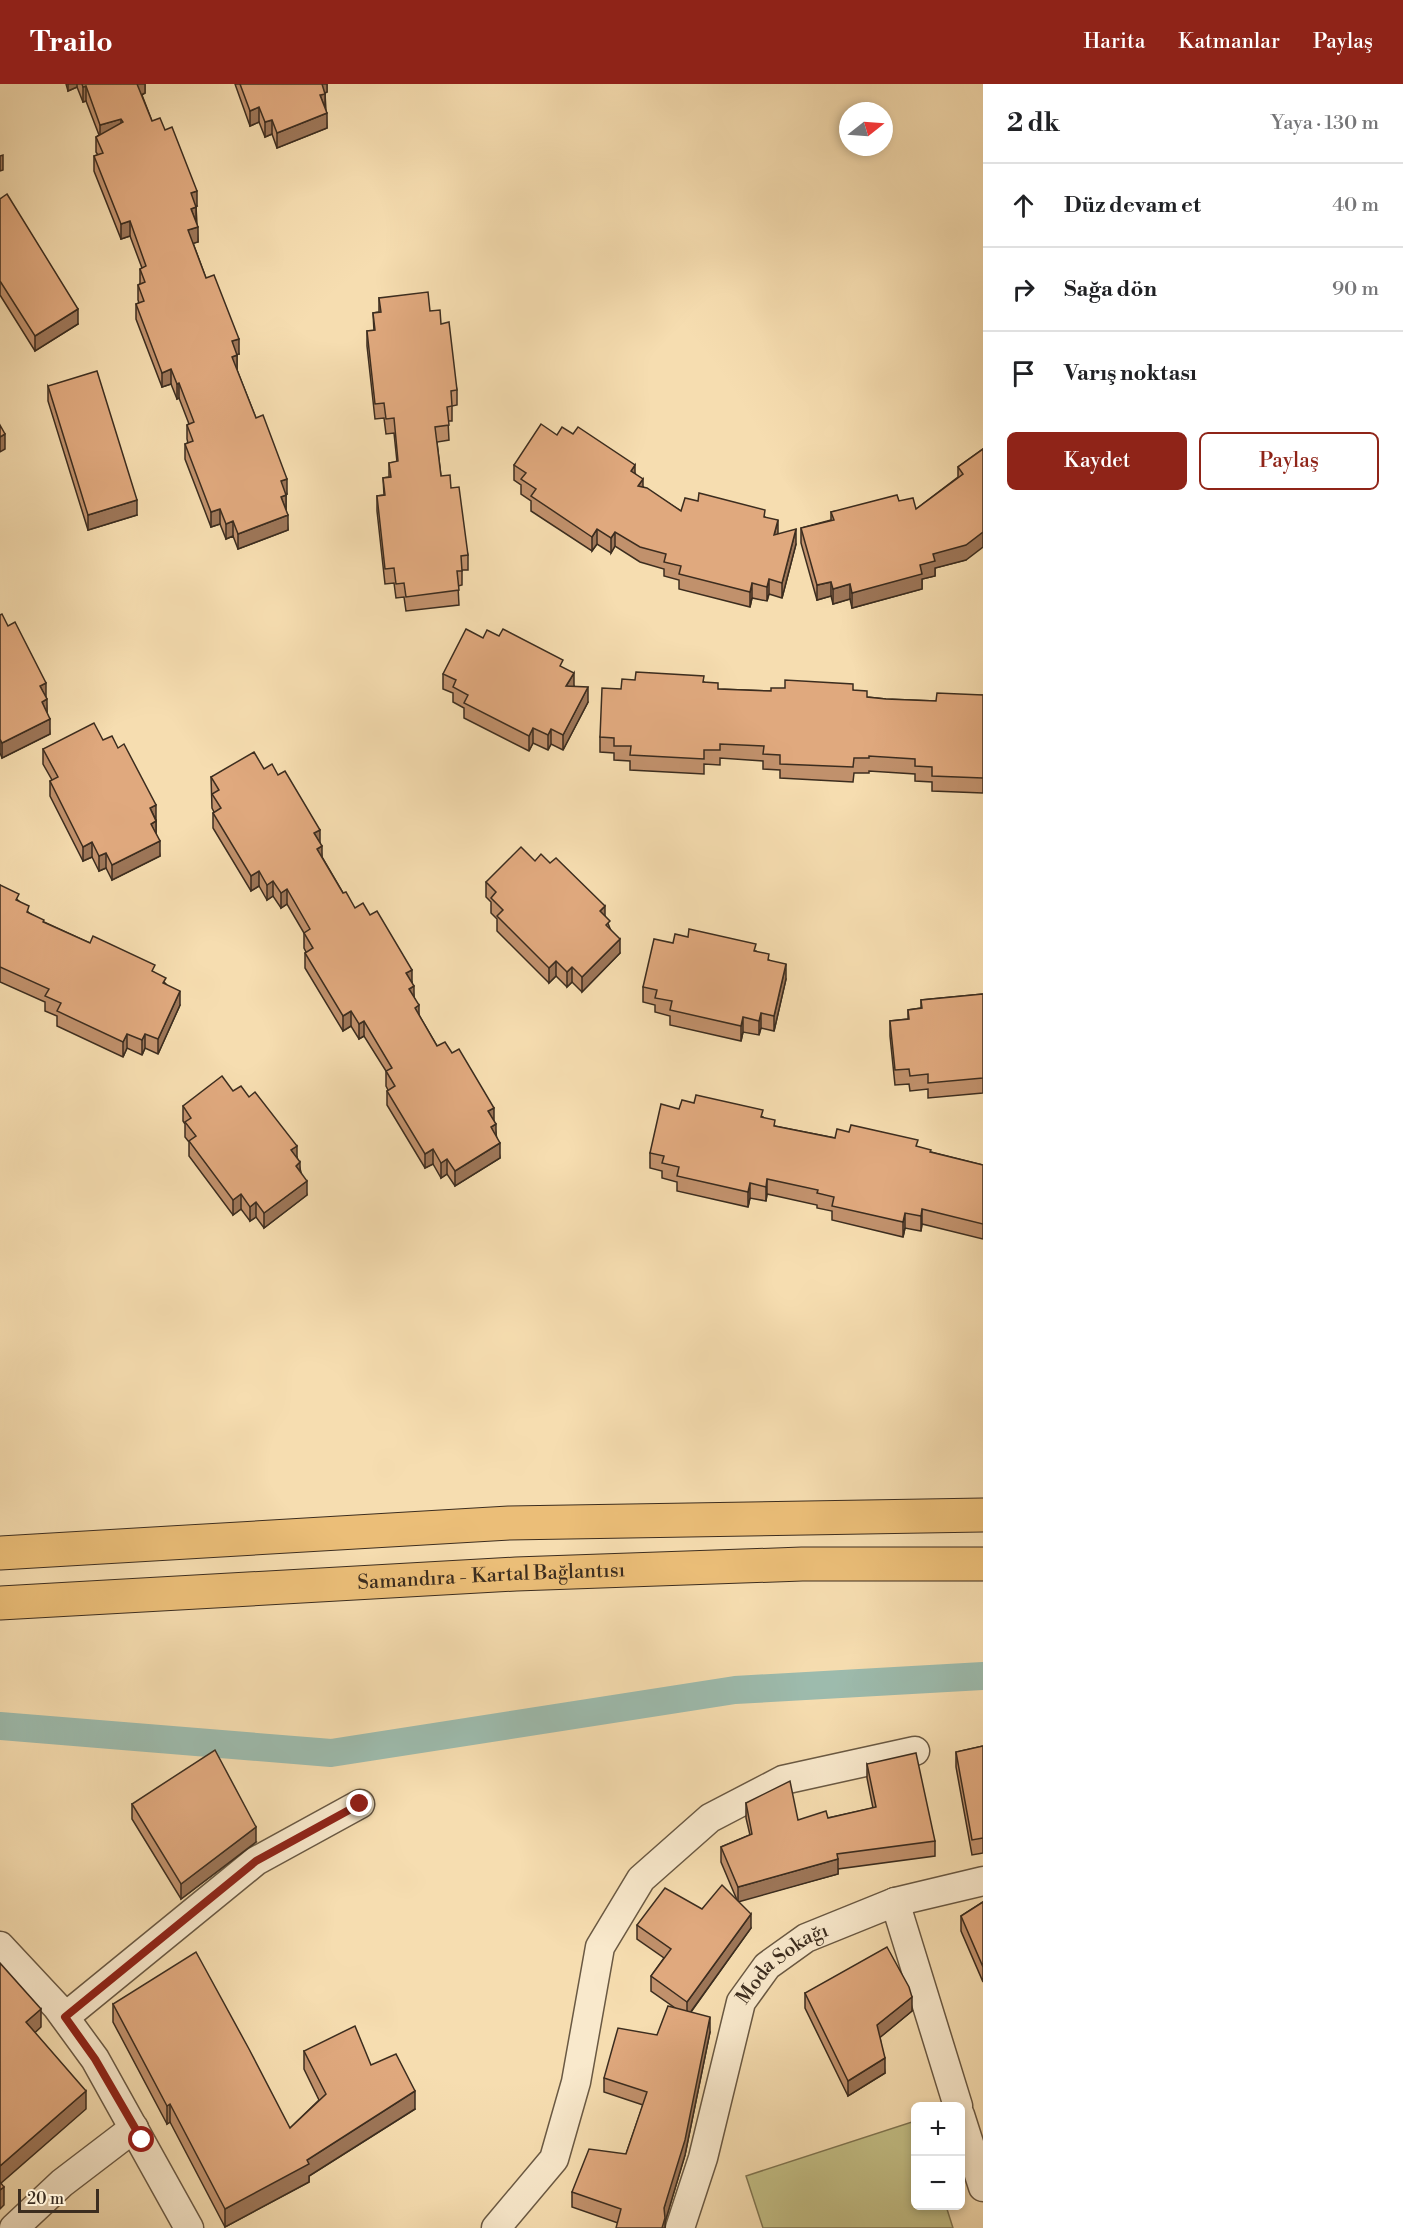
<!DOCTYPE html>
<html lang="tr">
<meta charset="utf-8">
<style>
body{margin:0;font-family:"Libre Bodoni",serif;background:#f6f6f6;color:#202124}
.controls{position:absolute;right:18px;bottom:18px;display:grid;overflow:hidden;border-radius:9px;box-shadow:0 3px 9px #0003}
.controls button{width:54px;height:54px;display:grid;place-items:center;padding:0;border:0;border-bottom:2px solid #e0e0e0;background:#fff;color:#202124;font:30px sans-serif}
.compass{position:absolute;left:839px;top:18px;width:54px;height:54px;border-radius:50%;background:#fff;box-shadow:0 3px 9px #0003;rotate:73deg}
.scale{position:absolute;left:18px;bottom:15px;width:81px;box-sizing:border-box;padding-left:6px;border:3px solid #3c2d1f;border-top:0;font-size:16px;line-height:21px;white-space:nowrap;color:#3c2d1f;-webkit-text-stroke:4px #f9e9cc;paint-order:stroke}
.stop{position:absolute;width:18px;height:18px;margin:-14px;border:4px solid #8f2418;border-radius:50%;background:#fff}
.stop.end{background:#8f2418;border-color:#fff;box-shadow:0 2px 6px #0008}
.list{margin:0;padding:0;list-style:none}
h2{display:flex;justify-content:space-between;align-items:center;height:78px;margin:0;padding:0 24px;font-size:26px}
h2 small{font-size:20px;font-weight:400;color:#757577}
.list li{display:grid;grid-template-columns:39px 1fr auto;gap:18px;align-items:center;box-sizing:border-box;height:84px;padding:0 24px;border-top:2px solid #e0e0e0}
.list b{display:block;font-size:22px;white-space:nowrap}
.list em{font-size:20px;font-style:normal;color:#757577}
.actions{display:flex;gap:12px;padding:18px 24px}
.actions a{flex:1;padding:14px 0;border:2px solid #8f2418;border-radius:9px;text-align:center;font-size:21px;color:#8f2418}
.actions .main{background:#8f2418;color:#fff}
.icon{flex:none;width:33px;height:33px;fill:none;stroke:currentColor;stroke-width:2;stroke-linecap:round;stroke-linejoin:round}
.map{position:relative;flex:none;width:983px;height:2144px;overflow:hidden}
header{display:flex;align-items:center;gap:36px;box-sizing:border-box;height:84px;padding:0 30px;background:#8f2418;color:#fff}
header strong{font-size:28px}
nav{display:flex;gap:33px;margin-inline-start:auto;font-size:21px}
main{display:flex}
aside{flex:1;background:#fff}
.map>svg:first-child{display:block}
</style>
<header>
<strong>Trailo</strong>
<nav><a>Harita</a><a>Katmanlar</a><a>Paylaş</a></nav>
</header>
<main>
<div class="map">
<svg width="983" height="2144" viewBox="0 0 983 2144">
<rect width="100%" height="100%" fill="#f6ddb0"/>
<filter id="stains"><feTurbulence type="fractalNoise" baseFrequency=".00333" numOctaves="4"/><feColorMatrix values="0 0 0 0 .2 0 0 0 0 .09 0 0 0 0 .02 0 0 0 .5 -.17"/></filter>
<radialGradient id="worn" r=".72"><stop offset=".6" stop-color="#630" stop-opacity="0"/><stop offset="1" stop-color="#630" stop-opacity=".3"/></radialGradient>
<path fill="#c3bf86" stroke="#807652" stroke-width="1.5" d="M915,2037l1,85h30l7,22h-190l-17,-52z"/>
<g fill="none" stroke-linecap="round" stroke-linejoin="round">
<path stroke="#9dbbad" stroke-width="28" d="M0,1642l331,27 404,-63 248,-14"/>
<g stroke="#6a5943" stroke-width="31">
<g id="minor">
<path d="M895,1818l63,204"/>
<path d="M0,1862l57,61 38,52 94,169"/>
<path d="M65,1933l191,-156 104,-57"/>
<path d="M960,2031l23,72"/>
<path d="M14,2144l48,-45 72,-55"/>
<path d="M496,2144l58,-69 22,-77 24,-135 41,-68 69,-61 73,-38 132,-29"/>
<path id="s1" d="M680,2144l23,-70 38,-156 26,-36 39,-28 89,-36 88,-21"/>
</g>
</g>
<g stroke="#3c2d1f" stroke-width="35">
<g id="highway">
<path d="M0,1469l509,-30 474,-8"/>
<path id="s2" d="M0,1519l516,-29 286,-10h181"/>
</g>
</g>
<use href="#minor" stroke="#f9e9cc" stroke-width="28"/>
<use href="#highway" stroke="#ebbe78" stroke-width="33"/>
</g>
<g fill="#c1916c" stroke="#3c2d1f" stroke-width="1.5">
<path d="M66,0h79v9l-3,2 10,26 45,85h-1l2,36 -5,1 13,35 33,76h-2v16l19,48 31,76h-1v16l2,20 -50,19 -5,-13 -7,3 -6,-15 -9,3 -26,-68v-15l3,-1 -1,-4v-14l2,-1 -10,-26 -2,1 -6,-15 -9,3 -26,-68v-15l3,-1 -1,-3v-15l2,-1v-15l2,-1 -12,-32 -9,3 -27,-68v-15l4,-1 -2,-3v-15l3,-2 -13,-34 -3,1 -6,-15 -9,4z"/>
<path d="M235,0h92v8l-2,1 2,35 -50,20 -5,-14 -7,3 -6,-15 -9,4z"/>
<path d="M0,115l78,125 -43,27 -35,-56z"/>
<path d="M379,214l51,13 11,13 16,66v15l-5,1v15h-4l1,19 -12,2 4,34 10,12 17,67v15h-6v15l-4,1 1,19 -53,6 -2,-14 -8,1 -2,-15 -9,1 -8,-73v-15l7,-1 -1,-17 6,-1v-14l8,-1 -3,-29 -8,1 -2,-16 -9,1 -8,-73v-15h7l-1,-18 6,-1z"/>
<path d="M48,302l89,129 -49,15 -40,-129z"/>
<path d="M557,351l78,38 8,14 38,24 84,6 13,17 18,10 -14,54 -13,-4 -2,7 -15,-3 -2,9 -71,-18v-9l-15,-4v-7l-24,-7 -25,-16 -4,7 -14,-9 -5,7 -61,-40v-10l-10,-7v-9l-7,-5v-15z"/>
<path d="M983,365l-17,111 -31,8v8l-13,3v10l-70,19 -2,-9 -17,5 -2,-8 -14,4 -16,-57v-15l30,-8v-8l68,-11 17,8 42,-32v-10z"/>
<path d="M0,531l46,83 1,14 3,22 -48,24 -2,-5z"/>
<path d="M483,554l80,30 11,18 14,16 -25,48 -12,-6 -3,6 -15,-7 -4,8 -65,-33v-10l-11,-6v-9l-10,-4v-15z"/>
<path d="M704,598l14,7 53,2 82,-1 14,7 19,2 50,2 47,-6v98l-51,-2v-9l-17,-1v-7l-46,-3v2h-15l-1,9 -73,-4v-8l-17,-1v-8l-43,-3v7l-16,-1v10l-74,-4v-9l-16,-1v-7l-14,-1v-15l21,-48z"/>
<path d="M103,656l53,80v13l4,23 -48,24 -6,-12 -7,3 -7,-14 -9,4 -33,-65v-15l2,-1 -9,-16v-15z"/>
<path d="M264,685l56,74 2,14 21,36 69,89 2,15 5,18 18,31 57,75 6,37 -45,28 -8,-12 -6,4 -8,-14 -8,4 -38,-63v-14l1,-1 -2,-4v-15l-22,-35 -5,3 -8,-13 -8,5 -38,-63v-15l1,-1 -2,-4v-15l-17,-29 -6,4 -8,-12 -6,4 -8,-14 -8,5 -38,-63v-15l1,-1 -2,-4 -1,-31z"/>
<path d="M535,777l70,55 15,37 -38,39 -10,-10 -5,5 -11,-11 -7,7 -52,-52v-12l-6,-6v-11l-5,-5v-15z"/>
<path d="M0,801l19,16 10,12 15,9 111,51 11,11 14,21 -22,49 -13,-6 -3,7 -15,-7 -4,9 -66,-31v-10l-12,-5v-9l-45,-20z"/>
<path d="M673,859l83,8 13,9 17,19 -12,52 -13,-3 -2,7 -16,-3 -2,9 -71,-16v-9l-15,-4v-7l-12,-3v-15z"/>
<path d="M983,910v99l-55,5v-9l-18,2 -1,-7 -14,1 -5,-49v-15l18,-2v-9l13,-2v-8z"/>
<path d="M233,1007l64,66 10,38 -43,33 -8,-11 -6,4 -9,-12 -8,6 -44,-59v-14l-4,-5v-13l-2,-3v-15z"/>
<path d="M694,1019l69,14 12,9 60,12 83,9 13,5 52,13v74l-61,-15 -1,7 -16,-3 -2,9 -71,-17v-9l-15,-3v-3l-50,-11 -1,7 -16,-3 -2,9 -71,-16v-9l-15,-4v-7l-12,-3v-15l29,-44z"/>
<path d="M983,1662v107l-11,2 -16,-88v-15z"/>
<path d="M867,1680l68,77v15l-97,13v5l-100,27 13,27 -60,84 19,20 -25,123 -20,67v6l-47,-5 -46,-16v-15l54,-38 17,-49 -39,-13v-14l53,-43 18,-27 -24,-17v-15l13,-18 -27,-19v-14l100,-25 -16,-38v-15l29,-12 -4,-17v-15l52,17 30,-2 45,-10 -6,-30z"/>
<path d="M132,1720l124,38 -75,57 -49,-80z"/>
<path d="M983,1818v80l-22,-51v-15z"/>
<path d="M805,1909l107,18 -32,26 5,36 -37,23 -43,-88z"/>
<path d="M113,1920l177,124 29,-28 -15,-31v-18l67,14 44,44 -106,67v6l-84,45 -55,-105 -3,2 -54,-102z"/>
</g>
<g fill="#9d7658" stroke="#3c2d1f" stroke-width="1.5">
<path d="M68,0h9v3l-9,4z"/>
<path d="M137,0h8v9l-8,4z"/>
<path d="M320,0h7v8l-7,3z"/>
<path d="M86,2v15l-3,1v-15z"/>
<path d="M325,10v14l-5,-13z"/>
<path d="M259,23v15l-9,4v-15z"/>
<path d="M327,29v15l-50,20v-15z"/>
<path d="M121,35v15l-21,6v-15z"/>
<path d="M272,36v14l-7,3v-15z"/>
<path d="M3,71v15l-3,1v-15z"/>
<path d="M197,107v15l-6,2v-15z"/>
<path d="M196,123v15l-5,-13z"/>
<path d="M130,137v15l-9,3v-15z"/>
<path d="M198,143v15l-10,3v-15z"/>
<path d="M78,225v15l-43,27v-15z"/>
<path d="M239,255v15l-7,2v-15z"/>
<path d="M237,271v15l-5,2v-15z"/>
<path d="M171,285v15l-9,3v-14z"/>
<path d="M179,299v15l-2,1v-15z"/>
<path d="M5,350v15l-5,3v-15z"/>
<path d="M635,381v15l-4,-9z"/>
<path d="M287,395v15l-6,2v-15z"/>
<path d="M643,395v15l-5,-8z"/>
<path d="M286,411v15l-5,-13z"/>
<path d="M137,416v15l-49,15v-15z"/>
<path d="M220,425v15l-9,3v-15z"/>
<path d="M288,431v15l-50,19v-15z"/>
<path d="M778,436v15h-4z"/>
<path d="M233,437v15l-7,3v-15z"/>
<path d="M597,445v15l-5,7v-14z"/>
<path d="M796,445v15l-14,54v-15z"/>
<path d="M615,448v14l-4,7v-15z"/>
<path d="M983,448v15l-17,13 -31,8v8l-13,3v10l-70,19v-15l68,-28 13,-11z"/>
<path d="M769,495v15l-2,7v-14z"/>
<path d="M831,498v14l-14,4v-15z"/>
<path d="M752,499v15l-2,9v-15z"/>
<path d="M850,500v15l-17,5v-15z"/>
<path d="M574,589v15l-8,-2z"/>
<path d="M46,599v15l-6,-12z"/>
<path d="M588,603v15l-25,48v-15z"/>
<path d="M47,615v15l-5,-12z"/>
<path d="M50,635v15l-48,24v-15z"/>
<path d="M533,644v15l-4,8v-15z"/>
<path d="M551,645v15l-3,6v-15z"/>
<path d="M156,721v15l-6,-12z"/>
<path d="M156,737v15l-5,-12z"/>
<path d="M320,746v14l-6,-11z"/>
<path d="M160,757v15l-48,24v-15z"/>
<path d="M92,758v15l-9,4v-14z"/>
<path d="M322,762v15l-5,-12z"/>
<path d="M106,769v15l-7,3v-15z"/>
<path d="M259,787v15l-8,5v-15z"/>
<path d="M273,797v15l-6,4v-15z"/>
<path d="M287,805v15l-6,4v-15z"/>
<path d="M605,822v15l-5,-10z"/>
<path d="M620,855v14l-38,39v-15z"/>
<path d="M556,877v15l-7,7v-15z"/>
<path d="M786,880v15l-12,52v-15z"/>
<path d="M572,883v15l-5,5v-15z"/>
<path d="M412,886v14l-6,-11z"/>
<path d="M414,902v15l-5,-12z"/>
<path d="M180,907v14l-22,49v-15z"/>
<path d="M419,921v15l-4,-12z"/>
<path d="M351,927v15l-8,5v-15z"/>
<path d="M761,929v15l-2,7v-14z"/>
<path d="M743,933v15l-2,9v-15z"/>
<path d="M364,937v15l-5,3v-15z"/>
<path d="M127,950v14l-4,9v-15z"/>
<path d="M145,950v14l-3,7v-15z"/>
<path d="M494,1024v15l-6,-12z"/>
<path d="M496,1040v15l-5,-12z"/>
<path d="M500,1059v15l-45,28v-15z"/>
<path d="M297,1062v15l-6,-11z"/>
<path d="M433,1065v15l-8,4v-14z"/>
<path d="M447,1075v15l-6,4v-15z"/>
<path d="M300,1078v15l-4,-11z"/>
<path d="M767,1095v15l-1,7v-14z"/>
<path d="M307,1097v14l-43,33v-15z"/>
<path d="M750,1099v15l-2,9v-15z"/>
<path d="M241,1110v15l-8,6v-15z"/>
<path d="M256,1118v15l-6,4v-14z"/>
<path d="M922,1125v15l-1,7v-15z"/>
<path d="M905,1129v15l-2,9v-15z"/>
<path d="M256,1743v15l-75,57v-15z"/>
<path d="M838,1775v15l-100,28v-15z"/>
<path d="M751,1830v14l-64,89v-15z"/>
<path d="M912,1913v14l-35,29v-15z"/>
<path d="M41,1925v18l-15,14v-19z"/>
<path d="M710,1933v15l-25,123 -20,67v6h-3l2,-20z"/>
<path d="M885,1974v15l-37,23v-15z"/>
<path d="M86,2007v18l-86,75v-18z"/>
<path d="M415,2007v18l-106,67v6l-84,45v-18l82,-49z"/>
<path d="M170,2020v18l-3,2v-18z"/>
<path d="M4,2103v18l-4,4v-19z"/>
</g>
<g fill="#e0a97e" stroke="#3c2d1f" stroke-width="1.5">
<path d="M82,0h55l15,37 8,-3 5,12 7,-3 25,64 -6,2 5,14 -5,2 7,18 -10,3 18,48 8,-3 25,64 -7,2 5,14 -5,2 24,61 7,-3 24,64 -6,2 5,14 -5,2 7,18 -50,19 -5,-13 -7,3 -6,-15 -9,3 -26,-68 8,-3 -6,-16 7,-3 -15,-39 -2,1 -6,-15 -9,4 -26,-69 8,-3 -6,-16 7,-3 -5,-13 6,-3 -16,-45 -9,3 -27,-68 9,-3 -7,-16 27,-15 -2,-3 -21,6 -14,-39 -3,1z"/>
<path d="M240,0h82l3,10 -5,1 7,18 -50,20 -5,-13 -7,2 -6,-15 -9,4z"/>
<path d="M7,110l71,115 -43,27 -35,-55v-82z"/>
<path d="M428,208l2,19 10,-1 1,14 8,-2 8,68 -6,1 1,15 -5,1 2,18 -14,2 6,49 9,-1 1,13 8,-1 9,68 -7,1 1,15h-5l2,19 -53,7 -2,-14 -8,1 -2,-16 -9,1 -8,-73 8,-1 -2,-17 8,-1 -2,-14 9,-2 -4,-43 -8,1 -2,-16 -9,1 -8,-73 8,-1 -2,-17 8,-1 -2,-14z"/>
<path d="M97,287l40,129 -49,15 -40,-129z"/>
<path d="M541,340l16,11 5,-8 11,7 5,-7 57,38 -4,6 12,8 -5,7 9,2 34,23 4,-13 13,3 1,-8 66,17 -1,7 14,3 -4,15 22,-6 -14,54 -13,-4 -2,8 -15,-4 -2,9 -71,-18 2,-8 -17,-4 2,-8 -26,-7 -25,-15 -4,6 -14,-9 -5,8 -61,-41 5,-7 -15,-10 5,-6 -12,-8z"/>
<path d="M0,341l5,9 -5,3z"/>
<path d="M983,365v83l-17,13 -33,9 2,7 -15,4 2,9 -70,19 -2,-9 -17,5 -2,-7 -14,3 -16,-57 33,-8 -3,-8 66,-17 2,6 14,-3 3,11 47,-35 -5,-7z"/>
<path d="M2,530l6,12 7,-4 31,61 -6,3 7,13 -5,3 8,17 -48,24 -2,-4v-124z"/>
<path d="M466,545l17,9 4,-8 12,6 4,-7 60,31 -3,6 14,7 -8,13 22,1 -25,48 -12,-6 -3,6 -15,-7 -4,8 -65,-33 4,-8 -15,-8 3,-7 -13,-6z"/>
<path d="M636,588l68,4 -1,6 15,1v6l53,2v-3h14v-8l68,4v6l14,1v6l19,2 50,2 1,-8 46,2v83l-51,-2v-9l-17,-1v-7l-46,-3v2h-15l-1,9 -73,-3v-9l-17,-1 1,-8 -44,-2v6h-16v9l-74,-4 1,-9h-17v-8l-14,-1 2,-49 19,1 1,-10 13,1z"/>
<path d="M94,639l9,17 9,-4 6,12 6,-4 32,61 -6,3 6,13 -5,3 9,17 -48,24 -6,-12 -7,3 -7,-14 -9,5 -33,-66 8,-4 -15,-28z"/>
<path d="M254,668l10,17 8,-5 6,11 7,-4 35,59 -6,3 8,13 -5,3 26,44 3,-1 9,16 8,-5 7,12 7,-4 35,59 -6,3 8,13 -5,3 10,16 -4,3 22,38 8,-4 7,11 7,-4 35,59 -6,3 8,13 -5,3 9,16 -45,28 -8,-12 -6,4 -8,-14 -8,5 -38,-63 8,-5 -9,-15 6,-3 -28,-47 -5,3 -8,-13 -8,5 -38,-63 8,-5 -9,-15 6,-4 -23,-40 -6,4 -8,-12 -6,4 -8,-14 -8,5 -38,-63 8,-5 -9,-14 7,-4 -8,-13z"/>
<path d="M521,763l14,14 6,-7 9,9 6,-5 49,48 -5,5 10,10 -4,4 14,14 -38,38 -10,-10 -5,5 -11,-11 -7,7 -52,-52 6,-6 -12,-12 5,-6 -10,-10z"/>
<path d="M0,801l19,9 -3,6 13,6 -2,6 17,8 -1,2 47,21 3,-7 62,29 -3,6 14,7 -3,5 17,8 -22,48 -13,-5 -3,6 -15,-6 -4,8 -66,-31 4,-8 -16,-7 4,-7 -49,-22z"/>
<path d="M689,845l67,15 -2,7 15,3 -1,6 18,4 -12,52 -13,-3 -2,8 -16,-4 -2,9 -71,-16 2,-9 -17,-3 2,-8 -14,-3 11,-48 19,4 2,-9 13,3z"/>
<path d="M983,910v84l-55,5v-9l-18,2 -1,-7 -14,1 -5,-49 19,-2 -1,-9 14,-2 -1,-8z"/>
<path d="M222,992l11,15 8,-5 8,11 6,-5 42,54 -6,4 9,12 -4,4 11,15 -43,32 -8,-11 -6,5 -9,-13 -8,6 -44,-59 7,-5 -11,-14 6,-4 -8,-12z"/>
<path d="M696,1011l67,15 -2,7 14,3 -1,6 61,12 2,-9 12,3 2,-7 67,15 -2,6 15,4 -1,2 53,13v59l-61,-15 -1,7 -16,-3 -2,9 -71,-16 2,-9 -17,-4 1,-3 -51,-11 -1,8 -16,-4 -2,9 -71,-16 2,-9 -17,-4 2,-7 -14,-3 11,-49 18,5 3,-9 12,3z"/>
<path d="M983,1662v92l-11,2 -16,-88z"/>
<path d="M215,1666l41,77 -75,57 -49,-80z"/>
<path d="M916,1669l19,88 -98,13 1,5 -100,28 -17,-40 31,-13 -6,-31 44,-22 8,39 28,-9 2,7 48,-11 -9,-43z"/>
<path d="M722,1801l29,29 -64,88 -36,-26 20,-27 -34,-24 28,-37 37,21z"/>
<path d="M983,1818v65l-22,-51z"/>
<path d="M887,1863l22,40 3,10 -35,28 8,33 -37,23 -43,-88z"/>
<path d="M196,1868l53,97 41,79 36,-34 -22,-43 51,-25 16,39 25,-11 19,37 -108,69 2,4 -84,45 -55,-105 -3,2 -54,-102z"/>
<path d="M0,1879l41,46 -15,13 60,69 -86,75z"/>
<path d="M668,1922l42,11 -25,123 -21,68 1,10 -3,10h-46l5,-19 -49,-17 17,-43 37,5 21,-62 -43,-14 14,-50 39,7z"/>
<path d="M0,2098l4,5 -4,3z"/>
</g>
<g fill="none" stroke-linecap="round" stroke-linejoin="round">
<path stroke="#8f2418" stroke-width="8" d="M142,2056l-47,-81 -30,-42 191,-156 104,-57"/>
</g>
<g text-anchor="middle" dominant-baseline="central" stroke-width="4.5" stroke-linejoin="round" paint-order="stroke">
<g font-size="20" fill="#3c2d1f" stroke="#f9e9cc">
<text stroke="none"><textPath href="#s2" startOffset="492">Samandıra - Kartal Bağlantısı</textPath></text>
<text stroke="none"><textPath href="#s1" startOffset="292">Moda Sokağı</textPath></text>
</g>
</g>
<rect width="100%" height="100%" filter="url(#stains)"/>
<rect width="100%" height="100%" fill="url(#worn)"/>
</svg>
<div class="controls">
<button>+</button>
<button>−</button>
</div>
<svg class="compass" viewBox="-18 -18 36 36"><path d="M0-13l5 13h-10z" fill="#e53935"/><path d="M0 13l5-13h-10z" fill="#757577"/></svg>
<div class="scale">20 m</div>
<div class="stop" style="left:142px;top:2056px"></div>
<div class="stop end" style="left:360px;top:1720px"></div>
</div>
<aside>
<h2>2 dk<small>Yaya · 130 m</small></h2>
<ul class="list">
<li><svg class="icon" aria-label="ahead" viewBox="0 0 24 24"><path d="M12 20V5M6 11l6-6 6 6"/></svg><div><b>Düz devam et</b></div><em>40 m</em></li>
<li><svg class="icon" aria-label="right" viewBox="0 0 24 24"><path d="M7 20v-9h11M14 6l5 5-5 5"/></svg><div><b>Sağa dön</b></div><em>90 m</em></li>
<li><svg class="icon" aria-label="arrive" viewBox="0 0 24 24"><path d="M6 21V4h12l-3 4 3 4H6"/></svg><div><b>Varış noktası</b></div></li>
</ul>
<div class="actions"><a class="main">Kaydet</a><a>Paylaş</a></div>
</aside>
</main>
